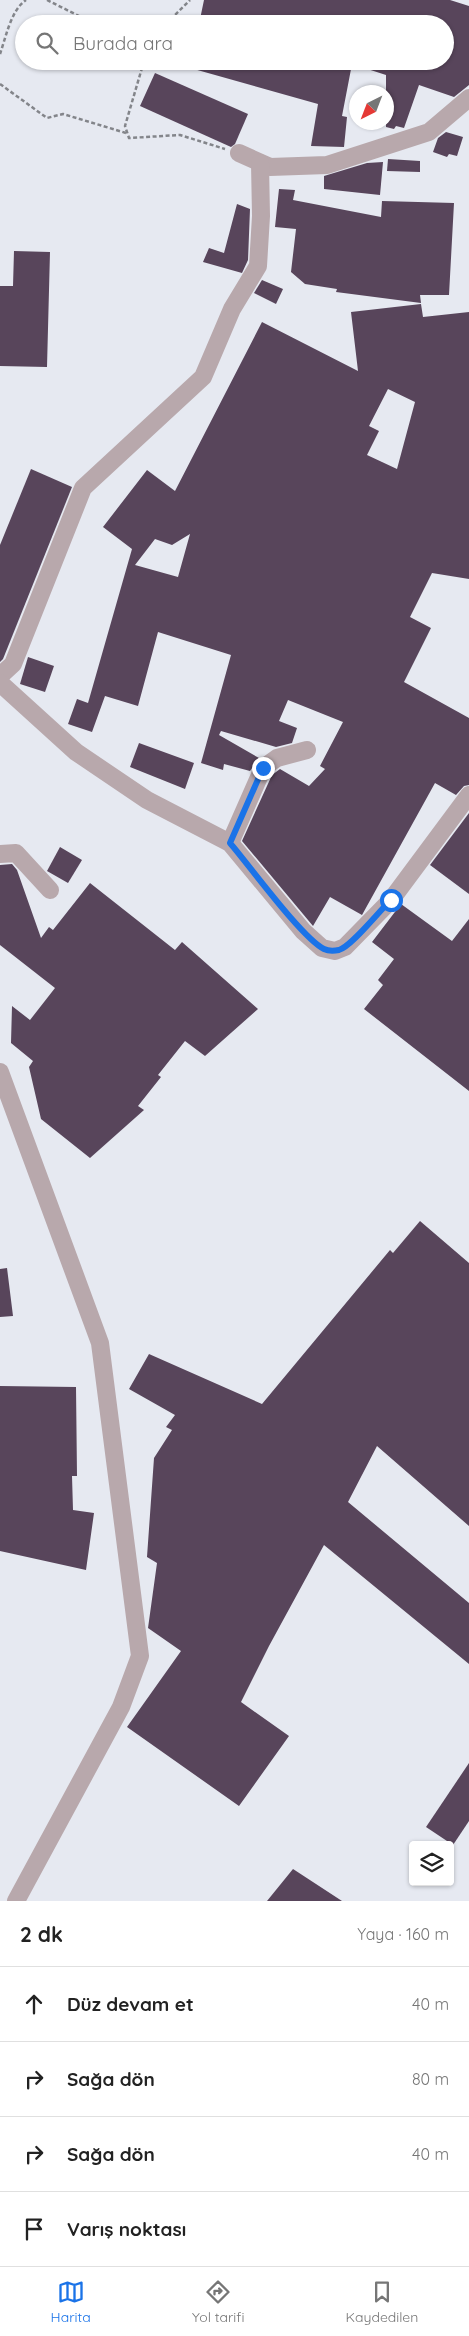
<!DOCTYPE html>
<html lang="tr">
<meta charset="utf-8">
<style>
body{margin:0;font-family:Quicksand,sans-serif;background:#f2f2f2;color:#222}
.controls{position:absolute;right:15px;bottom:15px;display:grid;overflow:hidden;border-radius:5px;box-shadow:0 1px 4px #0004}
.controls button{width:45px;height:45px;display:grid;place-items:center;padding:0;border:0;border-bottom:1px solid #e0e0e0;background:#fff;color:#222;font:25px sans-serif}
.compass{position:absolute;left:349px;top:85px;width:45px;height:45px;border-radius:50%;background:#fff;box-shadow:0 1px 4px #0004;rotate:222deg}
.stop{position:absolute;width:15px;height:15px;margin:-11px;border:4px solid #1a73e8;border-radius:50%;background:#fff}
.stop.end{background:#1a73e8;border-color:#fff;box-shadow:0 1px 5px #0008}
.list{margin:0;padding:0;list-style:none}
h2{display:flex;justify-content:space-between;align-items:center;height:65px;margin:0;padding:0 20px;font-size:21px}
h2 small{font-size:16px;font-weight:400;color:#767676}
.list li{display:grid;grid-template-columns:32px 1fr auto;gap:15px;align-items:center;box-sizing:border-box;height:75px;padding:0 20px;border-top:1px solid #e0e0e0}
.list b{display:block;font-size:19px;white-space:nowrap}
.list em{font-size:16px;font-style:normal;color:#767676}
.icon{flex:none;width:28px;height:28px;fill:none;stroke:currentColor;stroke-width:2;stroke-linecap:round;stroke-linejoin:round}
.map{position:relative;flex:none;width:469px;height:1901px;overflow:hidden}
.search{position:absolute;background:#fff;box-shadow:0 1px 4px #0004;left:15px;right:15px;top:15px;height:55px;display:flex;align-items:center;gap:12px;box-sizing:border-box;padding:0 18px;border-radius:28px;color:#767676;font-size:19px}
.sheet{height:365px;background:#fff}
nav{display:flex;justify-content:space-around;align-items:center;box-sizing:border-box;height:70px;border-top:1px solid #e0e0e0;background:#fff;font-size:14px;color:#767676}
nav a{display:grid;justify-items:center;gap:2px}
nav .on{color:#1a73e8}
.map>svg:first-child{display:block}
</style>
<div class="map">
<svg width="469" height="1901" viewBox="0 0 469 1901">
<rect width="100%" height="100%" fill="#e6e9f1"/>
<g fill="#58455b" fill-rule="evenodd">
<path d="M204,0h246l19,6v79l-15,12 -35,-12 -15,43 -8,-2 -2,3 -8,-2v-52l-34,-11 -10,52 5,1 -3,30 -33,-1 7,-42 -142,-40 1,-3h268v-37h-246z"/>
<path d="M155,73l93,41 -13,30 -4,3 -91,-41z"/>
<path d="M446,132l17,5 -6,19 -8,-2 -2,3 -14,-5 5,-14z"/>
<path d="M388,159l32,2v11l-33,-1z"/>
<path d="M383,162l-3,33 -56,-6v-13l43,-13z"/>
<path d="M279,189l16,1 -2,10 88,17 1,-16 72,2 -5,92h-29l1,8 -85,-11 1,-3 -32,-5 -14,-12 5,-43 -21,-2z"/>
<path d="M237,204l13,5 -2,51 -6,13 -39,-11 6,-14 15,5z"/>
<path d="M14,251l36,1 -3,115 -47,-1v-80h13z"/>
<path d="M262,280l21,9 -7,15 -22,-11z"/>
<path d="M421,304l2,13 46,-5v267l-37,-6 -22,44 21,11 -27,54 65,36v67l-5,1 -8,9 -21,-12 -73,132 -32,-18 -17,29 -71,-85 30,-66 8,-6 29,17 16,-17 -5,-3 23,-44 -55,-22 -9,21 18,7 -5,15 -16,4 -55,-16 -2,4 40,23 -9,13 -26,-7 -1,6 -22,-7 30,-108 -73,-23 -20,74 -33,-10 -13,36 -24,-8 9,-25 11,4 44,-154 -29,-22 44,-57 28,21 87,-169 96,49 -7,-59zM388,389l27,13 -18,67 -30,-14 12,-24 -10,-5zM190,534l-12,43 -43,-12 20,-26 17,6z"/>
<path d="M31,469l41,18 -69,172 -3,3v-117z"/>
<path d="M28,657l26,9 -9,26 -25,-8z"/>
<path d="M139,743l55,20 -9,26 -55,-22z"/>
<path d="M469,813v81l-39,-29z"/>
<path d="M60,847l22,13 -14,23 -21,-12z"/>
<path d="M12,864l5,6 24,68 8,-11 4,3 37,-47 85,67 7,-8 76,67 -53,47 -20,-15 -27,34 3,2 -23,29 6,4 -54,48 -49,-39 -12,-52 4,-6 -22,-18 1,-37 18,14 25,-32 -55,-43v-80z"/>
<path d="M401,904l51,37 17,-22v172l-105,-82 19,-24 -5,-5 16,-21 -22,-17z"/>
<path d="M420,1221l49,42v263l-92,-80 -29,56 121,101v61l-145,-119 -55,101 -28,56 48,34 -50,70 -112,-79 54,-76 -33,-23 9,-65 -10,-6 7,-99 18,-28 -6,-3 9,-12 -46,-26 20,-35 113,50 128,-154 3,3z"/>
<path d="M7,1268l6,48 -13,1v-48z"/>
<path d="M0,1386l76,1 1,89h-5l1,34 21,3 -8,57 -86,-19z"/>
<path d="M469,1763v58l-16,24 -27,-18z"/>
<path d="M293,1869l49,32h-75z"/>
</g>
<g fill="none" stroke-linecap="round" stroke-linejoin="round">
<g stroke="#83858a" stroke-width="2.5" stroke-dasharray="4 2.5" stroke-linecap="butt">
<path d="M47,0l48,24"/>
<path d="M166,24l24,-24"/>
<path d="M0,54c6,-17 11,-44 26,-54"/>
<path d="M144,61l-19,65 4,12 51,-3 45,14"/>
<path d="M0,84l47,34 16,-4 63,19"/>
</g>
<g stroke="#b8a8ac" stroke-width="18">
<path d="M239,153l31,14 57,-2 102,-33 40,-34"/>
<path d="M0,676l13,-12 70,-176 120,-111 29,-68 26,-43 3,-50 -1,-53"/>
<path d="M0,683l76,69 71,48 83,43 73,88 19,17 13,3 10,-4 46,-47 78,-105"/>
<path d="M230,843l33,-75 14,-10 30,-8"/>
<path d="M0,854l16,-1 34,37"/>
<path d="M0,1072l100,271 40,313 -19,51 -105,194"/>
</g>
</g>
<g fill="none" stroke-linecap="round" stroke-linejoin="round">
<path stroke="#1a73e8" stroke-width="6" d="M263,768l-33,75c19,22 72,95 94,106 4,2 10,2 15,1 13,-4 40,-39 52,-50"/>
</g>
</svg>
<div class="controls">
<button><svg class="icon" aria-label="layers" viewBox="0 0 24 24"><path d="M12 4l9 5-9 5-9-5zM3 14l9 5 9-5"/></svg></button>
</div>
<svg class="compass" viewBox="-18 -18 36 36"><path d="M0-13l5 13h-10z" fill="#e53935"/><path d="M0 13l5-13h-10z" fill="#767676"/></svg>
<div class="stop" style="left:391px;top:900px"></div>
<div class="stop end" style="left:263px;top:768px"></div>
<div class="search"><svg class="icon" aria-label="search" viewBox="0 0 24 24"><circle cx="10" cy="10" r="6"/><path d="M15 15l6 6"/></svg>Burada ara</div>
</div>
<section class="sheet">
<h2>2 dk<small>Yaya · 160 m</small></h2>
<ul class="list">
<li><svg class="icon" aria-label="ahead" viewBox="0 0 24 24"><path d="M12 20V5M6 11l6-6 6 6"/></svg><div><b>Düz devam et</b></div><em>40 m</em></li>
<li><svg class="icon" aria-label="right" viewBox="0 0 24 24"><path d="M7 20v-9h11M14 6l5 5-5 5"/></svg><div><b>Sağa dön</b></div><em>80 m</em></li>
<li><svg class="icon" aria-label="right" viewBox="0 0 24 24"><path d="M7 20v-9h11M14 6l5 5-5 5"/></svg><div><b>Sağa dön</b></div><em>40 m</em></li>
<li><svg class="icon" aria-label="arrive" viewBox="0 0 24 24"><path d="M6 21V4h12l-3 4 3 4H6"/></svg><div><b>Varış noktası</b></div></li>
</ul>
</section>
<nav>
<a class="on"><svg class="icon" aria-label="map" viewBox="0 0 24 24"><path d="M3 6l6-2 6 2 6-2v14l-6 2-6-2-6 2zM9 4v14M15 6v14"/></svg>Harita</a>
<a><svg class="icon" aria-label="directions" viewBox="0 0 24 24"><path d="M12 3l9 9-9 9-9-9zM9 14v-3h6M13 9l2 2-2 2"/></svg>Yol tarifi</a>
<a><svg class="icon" aria-label="saved" viewBox="0 0 24 24"><path d="M7 4h10v16l-5-4-5 4z"/></svg>Kaydedilen</a>
</nav>
